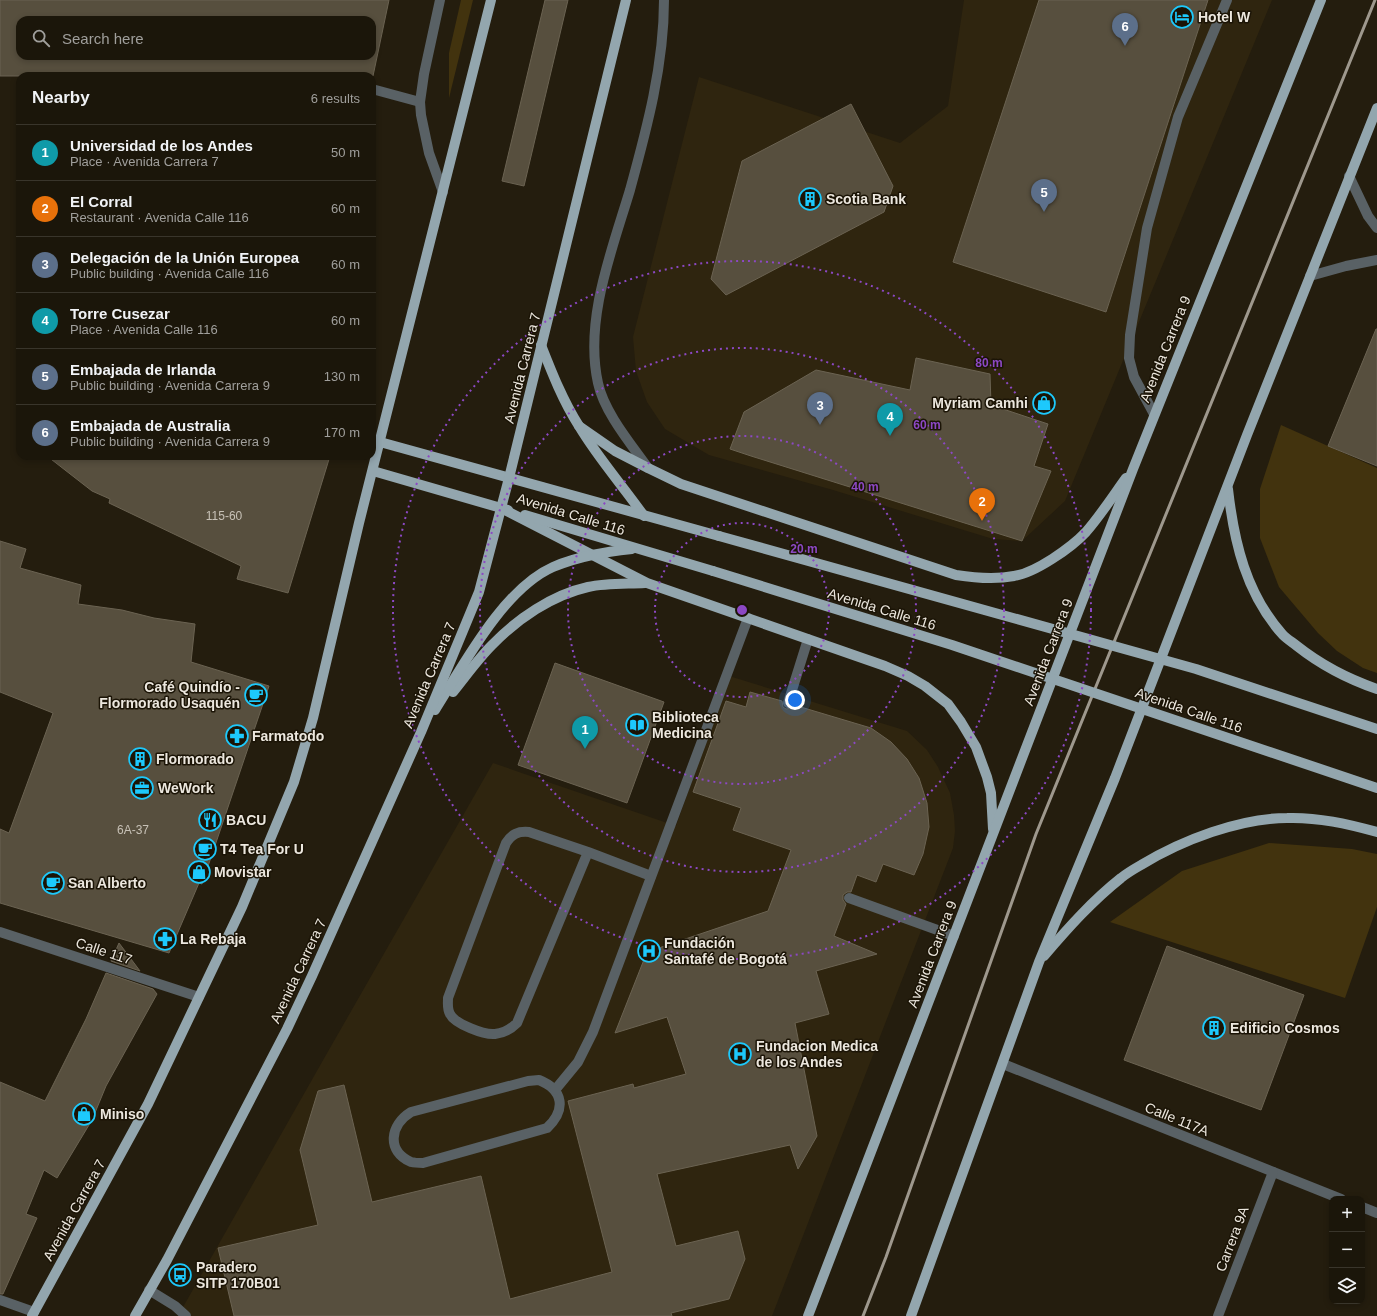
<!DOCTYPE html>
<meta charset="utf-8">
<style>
body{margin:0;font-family:Arial,sans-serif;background:#282318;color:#f1f3f6}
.controls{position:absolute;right:12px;bottom:12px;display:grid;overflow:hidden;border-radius:8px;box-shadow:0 2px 6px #0003}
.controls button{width:36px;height:36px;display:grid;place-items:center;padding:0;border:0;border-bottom:1px solid #39352b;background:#1b160a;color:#f1f3f6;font:20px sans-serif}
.you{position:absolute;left:795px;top:700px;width:14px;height:14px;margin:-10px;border:3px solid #fff;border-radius:50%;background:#1a73e8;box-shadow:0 0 0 6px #1a73e833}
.badge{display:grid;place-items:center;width:26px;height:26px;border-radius:50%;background:#db2777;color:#fff;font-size:13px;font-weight:700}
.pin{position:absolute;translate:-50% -33px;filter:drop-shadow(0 1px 2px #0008)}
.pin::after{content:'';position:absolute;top:21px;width:14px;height:12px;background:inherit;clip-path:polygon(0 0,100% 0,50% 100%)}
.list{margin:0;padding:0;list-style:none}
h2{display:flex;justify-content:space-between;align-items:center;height:52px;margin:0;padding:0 16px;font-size:17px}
h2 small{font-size:13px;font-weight:400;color:#a09f9c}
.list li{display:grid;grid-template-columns:26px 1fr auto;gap:12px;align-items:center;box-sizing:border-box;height:56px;padding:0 16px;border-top:1px solid #39352b}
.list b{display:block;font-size:15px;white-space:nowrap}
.list p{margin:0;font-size:13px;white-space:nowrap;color:#a09f9c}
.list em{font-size:13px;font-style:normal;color:#a09f9c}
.icon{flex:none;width:22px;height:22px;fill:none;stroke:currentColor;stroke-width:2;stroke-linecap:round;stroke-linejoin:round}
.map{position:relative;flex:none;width:1377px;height:1316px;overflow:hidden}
.search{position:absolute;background:#1b160a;box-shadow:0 2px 6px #0003;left:16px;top:16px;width:360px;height:44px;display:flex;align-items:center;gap:10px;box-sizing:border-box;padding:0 14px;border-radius:12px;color:#a09f9c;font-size:15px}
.panel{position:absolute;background:#1b160a;box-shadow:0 2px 6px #0003;left:16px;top:72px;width:360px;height:388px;border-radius:12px}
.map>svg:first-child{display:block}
</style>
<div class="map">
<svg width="1377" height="1316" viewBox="0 0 1377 1316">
<rect width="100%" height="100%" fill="#241d0e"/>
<g fill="#2f250f">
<path d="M964,0h308l-207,501 -43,40 -29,-2 -160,-49 -124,-35 -44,-26 -18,-27 -11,-31 -3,-34 66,-260 201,66 48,-37z"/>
<path d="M729,676l178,55 20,19 11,17 12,26 4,22 1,16 -2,17 -181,468h-594l148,-261 167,-292 183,63z"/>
</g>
<g fill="#42330e">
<path d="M461,0h12l-24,98v-45z"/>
<path d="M1281,425l96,43v205l-14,-5 -26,-17 -19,-18 -39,-46 -19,-49v-49z"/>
<path d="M1269,843l83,6 25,5v53l-32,91 -235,-76 72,-51z"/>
</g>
<g fill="#574f3e" stroke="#6b6352" fill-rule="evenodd">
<path d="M0,0h389l-16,76h-373zM20,20h352v36h-352z"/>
<path d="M545,0h23l-44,186 -22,-5z"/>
<path d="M1039,0h169l-102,312 -153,-50z"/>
<path d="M851,104l42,82 -9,26 -158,83 -15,-16 31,-118z"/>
<path d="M1376,329h1v137l-49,-20z"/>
<path d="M916,358l74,16 1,31 57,19 -14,42 17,5 -29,70 -271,-85 -21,-7 14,-37 72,-42 94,20z"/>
<path d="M47,456h283l-42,137 -51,-14 4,-13 -132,-63 1,-4 -18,-8z"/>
<path d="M0,541l26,8 -6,19 61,17 -3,19 44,6 32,8 41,6 -4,38 78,24 -67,198 -3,-1 -30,70 -169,-50v-74l9,4 44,-120 -53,-21z"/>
<path d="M555,663l109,39 -37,101 -109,-38z"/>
<path d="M750,692l32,9 1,6 3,2 6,-1 2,-3 77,23 20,14 16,17 12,19 8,25 2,24 -6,27 -9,21 -31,-11 -7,18 -19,-7 -6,17h-4l-4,3v5l3,4 -12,32 43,18 -61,17 13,43 -34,9 22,113 -19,33 -8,-24 -133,29 19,72 62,-15 7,28 -16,40 -58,14 1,3h-438l-16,-68 100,-23 -18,-75 18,-59 26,-6 28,117 109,-26 29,123 102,-27 -44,-171 65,-17 1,4 52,-14 -19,-57 -52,16 32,-81 121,-41 23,-61 -58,-20 8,-22 -48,-16 33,-91 20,6z"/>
<path d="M119,943l21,28 -29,-10z"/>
<path d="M1167,946l137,49 -43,115 -137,-50z"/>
<path d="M106,973l47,16 4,5 -51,92 -14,34 -35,58 -13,-8 -18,44 11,4 -34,76h-3v-212l45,19 41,-82z"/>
</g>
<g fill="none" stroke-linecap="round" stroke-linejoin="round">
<g stroke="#596165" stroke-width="10">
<path d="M372,89l48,13"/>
<path d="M1154,414l-20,-37 -5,-19 1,-23 17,-107 31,-111 49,-117"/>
<path d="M648,468c-17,-24 -44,-56 -50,-85 -14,-63 14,-133 32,-193 17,-62 34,-125 34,-190"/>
<path d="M788,703l20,-64"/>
<path d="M588,852l-71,171c-6,6 -13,10 -22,11 -11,1 -40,-10 -45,-20 -3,-5 -2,-10 -2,-16l58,-155c6,-9 12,-12 23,-11l59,20 63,24"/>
<path d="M849,898l105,38"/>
<path d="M539,1080c25,10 27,30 8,48l-124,35c-4,0 -8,0 -12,-1 -25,-11 -21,-37 0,-50l117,-31z"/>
<path d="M555,1090l23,-28 15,-30 155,-414"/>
<path d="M149,1290l26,16 11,10"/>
</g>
<g stroke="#596165" stroke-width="10">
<path d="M440,0l-16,74 -4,28 1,13 8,38 14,39"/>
<path d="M1349,176l19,40 9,12"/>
<path d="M1310,276l36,-10 31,-6"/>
<path d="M0,932l199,65"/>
<path d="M1003,1064l338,135"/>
<path d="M1362,1207l15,6"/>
<path d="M0,1300l34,12"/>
<path d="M1218,1316l55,-144"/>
</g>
<g stroke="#93a6ae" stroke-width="10">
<path d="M541,345c11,28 22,56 38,81 19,32 44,60 65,90"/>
<path d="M579,426l36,25 33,17 33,16 275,91c19,3 38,5 58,1 21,-3 57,-28 72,-44 14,-16 27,-36 40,-54"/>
<path d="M380,442l339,94"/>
<path d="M373,471l135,39"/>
<path d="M1228,489c6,53 18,105 55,146 4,4 9,7 14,11 24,19 51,33 80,43"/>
<path d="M501,508l146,75 238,83 23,10 17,10 23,18 13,18 15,25 11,30 4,16 2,36"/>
<path d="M525,515l188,56"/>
<path d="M453,692c13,-16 25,-33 39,-47 25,-26 60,-50 96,-58 18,-4 38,-3 57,-4"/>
<path d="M435,710c28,-44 68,-121 118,-143 26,-11 52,-15 79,-18"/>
<path d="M1044,956c24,-28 48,-55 77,-78 6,-5 13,-9 20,-13 41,-25 99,-47 146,-47 31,-1 61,6 90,14"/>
<path d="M32,1316l116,-212 94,-197 52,-125 19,-64 46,-195 132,-523"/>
<path d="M135,1316l32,-56 120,-231 25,-53 109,-244 58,-140 30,-114 117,-478"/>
<path d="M808,1316l325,-847 188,-469"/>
<path d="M911,1316l128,-354 76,-184 132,-343 130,-327"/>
</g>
<path stroke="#9e988d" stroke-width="3" d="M863,1316l23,-59 150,-423 339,-834"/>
<g stroke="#93a6ae" stroke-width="10">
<path d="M719,536l477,133 181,60"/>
<path d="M713,571l239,74 425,143"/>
</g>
</g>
<g fill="none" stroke="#8c48c4" stroke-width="2" stroke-dasharray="2 4">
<circle cx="742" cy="610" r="87"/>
<circle cx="742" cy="610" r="174"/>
<circle cx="742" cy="610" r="262"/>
<circle cx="742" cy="610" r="349"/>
</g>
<defs>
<g id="hotel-ring" transform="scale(1.15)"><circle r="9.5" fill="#1b1406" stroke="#1dc9fc" stroke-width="1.5"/><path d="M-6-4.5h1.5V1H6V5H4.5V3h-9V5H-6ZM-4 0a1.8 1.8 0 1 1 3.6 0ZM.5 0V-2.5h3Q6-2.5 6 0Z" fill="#1dc9fc"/></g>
<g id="building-ring" transform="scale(1.15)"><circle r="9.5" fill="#1b1406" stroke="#1dc9fc" stroke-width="1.5"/><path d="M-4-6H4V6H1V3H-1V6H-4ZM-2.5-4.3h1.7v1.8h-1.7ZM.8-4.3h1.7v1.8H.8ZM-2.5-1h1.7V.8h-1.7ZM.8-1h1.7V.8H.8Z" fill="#1dc9fc"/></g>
<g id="shop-ring" transform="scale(1.15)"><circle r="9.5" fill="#1b1406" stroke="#1dc9fc" stroke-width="1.5"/><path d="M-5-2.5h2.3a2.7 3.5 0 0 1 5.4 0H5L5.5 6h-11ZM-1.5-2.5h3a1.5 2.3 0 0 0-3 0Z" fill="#1dc9fc"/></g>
<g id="cafe-ring" transform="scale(1.15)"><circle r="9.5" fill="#1b1406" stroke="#1dc9fc" stroke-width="1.5"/><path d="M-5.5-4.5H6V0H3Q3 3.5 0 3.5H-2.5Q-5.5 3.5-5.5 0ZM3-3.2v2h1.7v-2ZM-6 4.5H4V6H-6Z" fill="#1dc9fc"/></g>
<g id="library-ring" transform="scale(1.15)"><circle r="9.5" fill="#1b1406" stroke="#1dc9fc" stroke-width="1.5"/><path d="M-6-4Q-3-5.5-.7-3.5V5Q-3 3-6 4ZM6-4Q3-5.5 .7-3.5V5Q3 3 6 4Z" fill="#1dc9fc"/></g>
<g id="pharmacy-ring" transform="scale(1.15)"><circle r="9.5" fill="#1b1406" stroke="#1dc9fc" stroke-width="1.5"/><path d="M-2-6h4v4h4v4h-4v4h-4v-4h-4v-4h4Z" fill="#1dc9fc"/></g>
<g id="office-ring" transform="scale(1.15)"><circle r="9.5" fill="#1b1406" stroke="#1dc9fc" stroke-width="1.5"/><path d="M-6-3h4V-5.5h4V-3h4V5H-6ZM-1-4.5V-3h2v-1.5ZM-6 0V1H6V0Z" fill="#1dc9fc"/></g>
<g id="restaurant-ring" transform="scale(1.15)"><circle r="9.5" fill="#1b1406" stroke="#1dc9fc" stroke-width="1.5"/><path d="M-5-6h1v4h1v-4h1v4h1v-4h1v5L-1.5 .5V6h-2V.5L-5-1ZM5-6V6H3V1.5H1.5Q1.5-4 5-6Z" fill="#1dc9fc"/></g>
<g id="hospital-ring" transform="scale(1.15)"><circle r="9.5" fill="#1b1406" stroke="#1dc9fc" stroke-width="1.5"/><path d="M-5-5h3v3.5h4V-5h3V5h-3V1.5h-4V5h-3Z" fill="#1dc9fc"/></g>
<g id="bus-ring" transform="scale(1.15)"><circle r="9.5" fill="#1b1406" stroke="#1dc9fc" stroke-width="1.5"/><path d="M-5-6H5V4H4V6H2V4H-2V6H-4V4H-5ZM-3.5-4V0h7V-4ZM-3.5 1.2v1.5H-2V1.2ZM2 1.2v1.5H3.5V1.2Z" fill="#1dc9fc"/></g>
</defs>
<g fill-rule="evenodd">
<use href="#hotel-ring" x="1182" y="17"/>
<use href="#building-ring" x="810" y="199"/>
<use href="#shop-ring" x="1044" y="403"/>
<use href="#cafe-ring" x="256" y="695"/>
<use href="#library-ring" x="637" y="725"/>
<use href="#pharmacy-ring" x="237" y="736"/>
<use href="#building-ring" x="140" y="759"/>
<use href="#office-ring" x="142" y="788"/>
<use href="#restaurant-ring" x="210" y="820"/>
<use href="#cafe-ring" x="205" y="849"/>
<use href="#shop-ring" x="199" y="872"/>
<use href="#cafe-ring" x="53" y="883"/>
<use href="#pharmacy-ring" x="165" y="939"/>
<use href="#hospital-ring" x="649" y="951"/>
<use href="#building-ring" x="1214" y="1028"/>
<use href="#hospital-ring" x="740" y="1054"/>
<use href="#shop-ring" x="84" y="1114"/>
<use href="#bus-ring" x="180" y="1275"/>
</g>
<g text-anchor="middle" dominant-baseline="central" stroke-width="3" stroke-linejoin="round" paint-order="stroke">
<g font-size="12" fill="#c7c1b6">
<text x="224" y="516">115-60</text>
<text x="133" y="830">6A-37</text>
</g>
<g font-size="14" font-weight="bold" fill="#ece7de" stroke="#1b1406" text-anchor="start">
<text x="1198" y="17">Hotel W</text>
<text x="826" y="199">Scotia Bank</text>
<text x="1028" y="403" text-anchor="end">Myriam Camhi</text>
<text x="240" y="687" text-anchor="end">Café Quindío -<tspan x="240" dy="16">Flormorado Usaquén</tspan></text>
<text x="652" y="717">Biblioteca<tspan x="652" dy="16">Medicina</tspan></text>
<text x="252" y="736">Farmatodo</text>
<text x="156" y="759">Flormorado</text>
<text x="158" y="788">WeWork</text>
<text x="226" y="820">BACU</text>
<text x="220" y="849">T4 Tea For U</text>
<text x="214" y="872">Movistar</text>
<text x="68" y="883">San Alberto</text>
<text x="180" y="939">La Rebaja</text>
<text x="664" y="943">Fundación<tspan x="664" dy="16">Santafé de Bogotá</tspan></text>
<text x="1230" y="1028">Edificio Cosmos</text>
<text x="756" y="1046">Fundacion Medica<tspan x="756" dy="16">de los Andes</tspan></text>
<text x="100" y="1114">Miniso</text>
<text x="196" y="1267">Paradero<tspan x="196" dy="16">SITP 170B01</tspan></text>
</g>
<g font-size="14" fill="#ece7de" stroke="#1b1406">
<text transform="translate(1165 349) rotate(-68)">Avenida Carrera 9</text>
<text transform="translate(522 368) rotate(-76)">Avenida Carrera 7</text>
<text transform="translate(571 514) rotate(17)">Avenida Calle 116</text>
<text transform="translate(882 609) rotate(17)">Avenida Calle 116</text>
<text transform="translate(1048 652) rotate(-69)">Avenida Carrera 9</text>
<text transform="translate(429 675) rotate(-67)">Avenida Carrera 7</text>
<text transform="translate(1189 710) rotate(19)">Avenida Calle 116</text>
<text transform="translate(104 951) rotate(18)">Calle 117</text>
<text transform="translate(932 954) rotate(-69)">Avenida Carrera 9</text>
<text transform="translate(298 971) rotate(-65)">Avenida Carrera 7</text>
<text transform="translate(1177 1119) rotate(22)">Calle 117A</text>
<text transform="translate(74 1210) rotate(-61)">Avenida Carrera 7</text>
<text transform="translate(1232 1239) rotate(-69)">Carrera 9A</text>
</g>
</g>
<circle cx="742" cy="610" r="6" fill="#8c48c4" stroke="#1b1406" stroke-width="2"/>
<g font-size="12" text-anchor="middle" font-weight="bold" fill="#8c48c4" stroke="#1b1406" stroke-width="3" stroke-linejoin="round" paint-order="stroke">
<text x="989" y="367">80 m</text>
<text x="927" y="429">60 m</text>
<text x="865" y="491">40 m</text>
<text x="804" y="553">20 m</text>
</g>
</svg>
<div class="controls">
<button>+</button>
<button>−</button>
<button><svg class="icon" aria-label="layers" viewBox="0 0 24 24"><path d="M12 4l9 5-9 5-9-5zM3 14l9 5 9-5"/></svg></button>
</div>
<div class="you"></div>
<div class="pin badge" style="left:585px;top:749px;background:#0f9aa8">1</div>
<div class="pin badge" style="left:982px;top:521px;background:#e8710a">2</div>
<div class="pin badge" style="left:820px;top:425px;background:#5c6f8a">3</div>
<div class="pin badge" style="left:890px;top:436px;background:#0f9aa8">4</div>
<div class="pin badge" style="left:1044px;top:212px;background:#5c6f8a">5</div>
<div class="pin badge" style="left:1125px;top:46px;background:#5c6f8a">6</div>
<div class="search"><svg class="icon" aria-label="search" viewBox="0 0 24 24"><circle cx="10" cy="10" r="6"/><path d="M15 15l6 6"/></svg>Search here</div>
<section class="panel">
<h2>Nearby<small>6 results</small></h2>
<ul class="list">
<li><span class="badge" style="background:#0f9aa8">1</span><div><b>Universidad de los Andes</b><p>Place · Avenida Carrera 7</p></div><em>50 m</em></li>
<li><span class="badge" style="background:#e8710a">2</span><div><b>El Corral</b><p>Restaurant · Avenida Calle 116</p></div><em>60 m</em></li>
<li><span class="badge" style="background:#5c6f8a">3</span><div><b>Delegación de la Unión Europea</b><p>Public building · Avenida Calle 116</p></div><em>60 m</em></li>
<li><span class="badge" style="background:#0f9aa8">4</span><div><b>Torre Cusezar</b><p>Place · Avenida Calle 116</p></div><em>60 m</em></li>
<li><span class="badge" style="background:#5c6f8a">5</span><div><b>Embajada de Irlanda</b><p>Public building · Avenida Carrera 9</p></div><em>130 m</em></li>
<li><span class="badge" style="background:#5c6f8a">6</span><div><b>Embajada de Australia</b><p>Public building · Avenida Carrera 9</p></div><em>170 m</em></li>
</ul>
</section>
</div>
